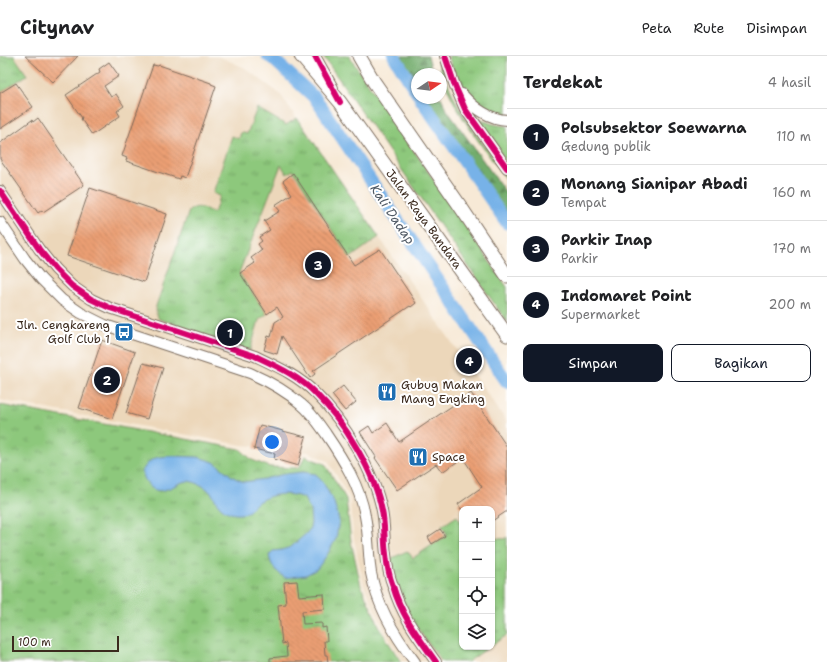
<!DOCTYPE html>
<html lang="id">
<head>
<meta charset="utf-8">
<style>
	:root { --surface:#fff; --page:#f2f2f2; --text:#202124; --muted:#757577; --line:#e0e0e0; --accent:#111827 }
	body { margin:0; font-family:"Shantell Sans",sans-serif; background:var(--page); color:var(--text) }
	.controls { position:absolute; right:12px; bottom:12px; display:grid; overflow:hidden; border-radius:8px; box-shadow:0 1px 3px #0004 }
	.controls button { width:36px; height:36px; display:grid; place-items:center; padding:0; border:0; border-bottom:1px solid var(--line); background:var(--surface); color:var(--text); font:20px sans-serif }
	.compass { position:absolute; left:411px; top:12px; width:36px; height:36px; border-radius:50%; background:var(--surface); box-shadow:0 1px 3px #0004; rotate:77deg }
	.scale { position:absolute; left:12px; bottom:10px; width:107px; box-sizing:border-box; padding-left:4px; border:2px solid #3b2a1e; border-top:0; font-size:11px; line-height:14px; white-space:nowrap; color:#3b2a1e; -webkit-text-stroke:3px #fff; paint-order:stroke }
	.you { position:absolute; left:272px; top:386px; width:14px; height:14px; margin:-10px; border:3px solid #fff; border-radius:50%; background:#1a73e8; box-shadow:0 0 0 6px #1a73e833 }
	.badge { display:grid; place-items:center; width:26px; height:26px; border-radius:50%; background:var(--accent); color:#fff; font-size:13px; font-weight:700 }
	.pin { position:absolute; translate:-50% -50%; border:2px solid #fff; box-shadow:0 1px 4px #0006 }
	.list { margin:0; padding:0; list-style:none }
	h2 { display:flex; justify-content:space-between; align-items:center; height:52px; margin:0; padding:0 16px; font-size:17px }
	h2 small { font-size:13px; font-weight:400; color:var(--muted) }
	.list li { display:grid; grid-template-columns:26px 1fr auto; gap:12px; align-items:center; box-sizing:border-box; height:56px; padding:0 16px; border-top:1px solid var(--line) }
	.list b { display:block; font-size:15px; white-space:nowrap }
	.list p { margin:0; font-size:13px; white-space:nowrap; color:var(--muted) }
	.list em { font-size:13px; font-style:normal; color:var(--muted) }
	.actions { display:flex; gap:8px; padding:12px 16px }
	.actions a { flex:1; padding:9px 0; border:1px solid var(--accent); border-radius:8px; text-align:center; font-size:14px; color:var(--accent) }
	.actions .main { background:var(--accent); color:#fff }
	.icon { flex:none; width:22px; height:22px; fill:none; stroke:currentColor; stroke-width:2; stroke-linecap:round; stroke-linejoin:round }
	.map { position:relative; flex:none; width:507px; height:606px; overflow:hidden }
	header { display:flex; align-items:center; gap:24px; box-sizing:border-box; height:56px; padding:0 20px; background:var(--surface); border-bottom:1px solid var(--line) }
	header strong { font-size:19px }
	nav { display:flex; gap:22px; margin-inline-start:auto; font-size:14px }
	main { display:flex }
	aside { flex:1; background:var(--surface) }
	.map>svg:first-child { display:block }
</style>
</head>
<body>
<header>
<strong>Citynav</strong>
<nav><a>Peta</a><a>Rute</a><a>Disimpan</a></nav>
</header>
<main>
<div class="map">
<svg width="507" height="606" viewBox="0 0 507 606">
	<defs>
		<pattern id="grass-tufts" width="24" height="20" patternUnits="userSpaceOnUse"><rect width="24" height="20" fill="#8dc87c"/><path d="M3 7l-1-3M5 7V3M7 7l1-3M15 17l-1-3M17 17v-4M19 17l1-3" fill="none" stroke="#74a365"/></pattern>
		<pattern id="forest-firs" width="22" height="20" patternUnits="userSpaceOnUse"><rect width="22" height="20" fill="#72ac6c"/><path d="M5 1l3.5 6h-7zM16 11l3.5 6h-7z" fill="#5f8c58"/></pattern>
		<pattern id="building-back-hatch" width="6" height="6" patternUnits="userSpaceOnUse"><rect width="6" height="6" fill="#eb9f73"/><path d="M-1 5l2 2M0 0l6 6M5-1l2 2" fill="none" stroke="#c0825e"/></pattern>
	</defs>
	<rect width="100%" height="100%" fill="#fff"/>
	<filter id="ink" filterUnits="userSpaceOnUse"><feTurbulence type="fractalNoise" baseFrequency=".025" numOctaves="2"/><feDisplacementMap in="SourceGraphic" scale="8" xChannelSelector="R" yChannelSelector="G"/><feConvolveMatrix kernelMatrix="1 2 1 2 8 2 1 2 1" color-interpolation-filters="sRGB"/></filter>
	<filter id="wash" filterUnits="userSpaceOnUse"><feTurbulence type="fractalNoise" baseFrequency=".012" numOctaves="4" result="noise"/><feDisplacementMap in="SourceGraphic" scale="16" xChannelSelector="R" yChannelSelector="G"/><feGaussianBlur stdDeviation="0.9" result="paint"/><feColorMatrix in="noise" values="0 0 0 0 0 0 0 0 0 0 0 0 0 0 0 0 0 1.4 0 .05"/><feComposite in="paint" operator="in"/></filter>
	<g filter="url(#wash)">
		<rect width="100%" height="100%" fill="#f7e9d6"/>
		<path fill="#ecd7ba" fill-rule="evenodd" d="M0,0H218L245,12L280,38L507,366V606H404L385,576L364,530L354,484L349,441L328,405L308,396L242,389L0,344ZM462,453H492V591H462Z"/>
		<path fill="url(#grass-tufts)" stroke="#64794d" d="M0,0H14L27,19L0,37Z
			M323,0H349L507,231V266Z
			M437,0H440C449,47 479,82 507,120V124C478,84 448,50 437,0Z
			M448,0H507V61L490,57L466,38L457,24Z
			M257,52L286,69L297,62L379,181L350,202L293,114L287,118L281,109L239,217L267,258L259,264L250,295L159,263L156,258V250L189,155C199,147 204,154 214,157L220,140L213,137L232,80L239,83L241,76L247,78Z
			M469,55C483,65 490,69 507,70V106Z
			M0,349L240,393L252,404L270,411L299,412L305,400L325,408L346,443L351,485L361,530L382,576L401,606H0Z
			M457,460L462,467V591H489L468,606H442L413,566L396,531L390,503L407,495L413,502L447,479L442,470Z
			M507,481V579L492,589V482L504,483Z"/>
		<path fill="url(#forest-firs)" stroke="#566b45" d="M396,0H428L433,18H417V34Z
			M441,41L447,54L507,138V164L423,42H441Z"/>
		<path fill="#77b2e8" stroke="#596e83" d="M173,400L198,401L214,406L233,421L244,426L264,423L284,418L303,416L316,418L324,428L334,446L339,464L336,483L327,499L317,513L306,519L285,522C276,515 271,511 269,499L273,495L281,494L291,491L309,475L311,467L310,454L304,442C289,436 272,437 258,446C251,451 251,457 241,458C231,459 223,455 217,447C215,444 214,440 211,437C206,431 200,428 193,426C182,423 177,430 167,433C152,439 145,427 142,415C152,400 156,401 173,400Z"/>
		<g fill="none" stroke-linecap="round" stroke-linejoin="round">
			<path stroke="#77b2e8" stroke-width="13" d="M268,0L272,2L315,42L507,326
				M394,0L417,37
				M420,42L507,167"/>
		</g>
		<g id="blocks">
			<path fill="url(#building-back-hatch)" d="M25,0H78L53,26Z
				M109,6L119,20L104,30L111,41L116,38L124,50L117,55L120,60L92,79L81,63L82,62L66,39L100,16L99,13Z
				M153,9L158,10L159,9L211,27V28L216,30L185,122L180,120L179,123L126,105L127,102L122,100Z
				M16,27L33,51L0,73V37Z
				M38,62L84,129L43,156L42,154L38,157L0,103V87L32,64L33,66Z
				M293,117L354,209L380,193L416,247L411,251L410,250L313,315L315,318L310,322L282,280L277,298L264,294L268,280L271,281L275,266L283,261L277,251L267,258L240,217L255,207L251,202L262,194L258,188L262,185L259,181L270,174L264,165L280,155L275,149L292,138L283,125Z
				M90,132L167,158L144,226L67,200Z
				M222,269L240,274L237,285L219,280Z
				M102,284L135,296L112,363L79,352Z
				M143,307L163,312L147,363L126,357Z
				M343,330L356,346L345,355L332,339Z
				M471,337L507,391V455L492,465V453H461L458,448L482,431L463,402L442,416L436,408L397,434L375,402L376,401L360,376L369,370L373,377L387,367L399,386Z
				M260,369L306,381L298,410L274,403L275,398L254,393Z
				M440,473L445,480L432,488L428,481Z
				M297,525L299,540L324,538L325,553L302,555L303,568L322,567V572L326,571L327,585H324L325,599H327L328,606H270V602L287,600L286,587L282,588L278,549L286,548L284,526Z"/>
		</g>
	</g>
	<g filter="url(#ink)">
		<use href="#blocks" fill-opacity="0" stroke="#7d6d5e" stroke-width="1"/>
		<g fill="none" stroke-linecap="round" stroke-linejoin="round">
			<defs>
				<path id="tertiary" d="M315,0L333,32
					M445,0L455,30L465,53L472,63L507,112
					M462,38C474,52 488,63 507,64
					M0,135L39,193L55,213L72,230L91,243L110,252L255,300C276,310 299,320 316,338C344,365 375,417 382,455C385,469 384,484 386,498C387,509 389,520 393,530C401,559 419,582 436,606
					M0,166L25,203L41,223L62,244L81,257L105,269L250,317C268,325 286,335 301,348C311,356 319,368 326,378C343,403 360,430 365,460C369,479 368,498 371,517C377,550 395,580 415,606"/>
				<path id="primary" d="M301,0L340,46L507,279
					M359,0L374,26L458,147L507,220"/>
			</defs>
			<use href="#tertiary" stroke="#7d6d5e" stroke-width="12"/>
			<use href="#primary" stroke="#7d6d5e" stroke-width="15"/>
			<use href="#tertiary" stroke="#fff" stroke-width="10"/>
			<use href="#primary" stroke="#fff" stroke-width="13"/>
			<defs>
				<path id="cycleway" d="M315,0L340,46
					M445,0L455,30L465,53L472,63L507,112
					M0,135L39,193L55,213L72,230L91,243L110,252L255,300C276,310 299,320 316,338C344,365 375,417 382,455C385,469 384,484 386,498C387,509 389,520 393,530C401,559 419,582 436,606"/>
			</defs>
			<use href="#cycleway" stroke="#fff" stroke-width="8"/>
			<use href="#cycleway" stroke="#d6006c" stroke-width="6"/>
		</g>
	</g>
	<defs>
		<symbol id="bus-square" viewBox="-11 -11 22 22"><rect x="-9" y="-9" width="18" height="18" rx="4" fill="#1f6fb2" stroke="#fff"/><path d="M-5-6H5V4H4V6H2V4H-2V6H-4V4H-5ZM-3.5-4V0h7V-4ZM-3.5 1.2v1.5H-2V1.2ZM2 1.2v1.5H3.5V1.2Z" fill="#fff"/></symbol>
		<symbol id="restaurant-square" viewBox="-11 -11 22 22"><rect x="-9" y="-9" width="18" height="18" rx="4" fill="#1f6fb2" stroke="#fff"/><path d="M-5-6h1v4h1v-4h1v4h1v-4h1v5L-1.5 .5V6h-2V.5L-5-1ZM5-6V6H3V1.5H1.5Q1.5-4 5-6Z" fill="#fff"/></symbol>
	</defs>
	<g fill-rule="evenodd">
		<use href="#bus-square" x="113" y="265" width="22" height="22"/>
		<use href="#restaurant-square" x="376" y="325" width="22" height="22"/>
		<use href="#restaurant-square" x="407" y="390" width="22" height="22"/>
	</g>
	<g text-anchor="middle" stroke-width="4" stroke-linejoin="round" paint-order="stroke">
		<g font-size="12" fill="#3b2a1e" stroke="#fff">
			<text transform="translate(424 163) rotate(54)" y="4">Jalan Raya Bandara</text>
		</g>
		<g font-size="12" fill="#3b2a1e" stroke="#fff" text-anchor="start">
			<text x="110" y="273" text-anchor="end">Jln. Cengkareng<tspan x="110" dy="14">Golf Club 1</tspan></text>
			<text x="401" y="333">Gubug Makan<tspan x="401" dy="14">Mang Engking</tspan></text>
			<text x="432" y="405">Space</text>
		</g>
		<g font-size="13" font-style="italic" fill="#505a65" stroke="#fff">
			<text transform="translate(393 158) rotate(56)" y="5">Kali Dadap</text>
		</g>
	</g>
</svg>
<div class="controls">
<button>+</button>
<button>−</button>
<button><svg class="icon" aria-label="locate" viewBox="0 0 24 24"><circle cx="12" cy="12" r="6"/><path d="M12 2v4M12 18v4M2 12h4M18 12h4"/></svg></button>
<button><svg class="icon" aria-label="layers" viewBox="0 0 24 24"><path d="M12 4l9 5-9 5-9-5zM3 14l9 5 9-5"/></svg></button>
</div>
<svg class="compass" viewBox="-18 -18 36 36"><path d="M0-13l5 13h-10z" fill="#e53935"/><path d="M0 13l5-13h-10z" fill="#757577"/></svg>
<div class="scale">100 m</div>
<div class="you"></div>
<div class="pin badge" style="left:230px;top:277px">1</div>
<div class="pin badge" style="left:107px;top:324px">2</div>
<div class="pin badge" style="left:318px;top:209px">3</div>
<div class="pin badge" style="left:469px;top:305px">4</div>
</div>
<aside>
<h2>Terdekat<small>4 hasil</small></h2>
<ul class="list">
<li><span class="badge">1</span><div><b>Polsubsektor Soewarna</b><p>Gedung publik</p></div><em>110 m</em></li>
<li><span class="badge">2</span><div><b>Monang Sianipar Abadi</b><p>Tempat</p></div><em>160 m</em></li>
<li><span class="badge">3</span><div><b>Parkir Inap</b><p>Parkir</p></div><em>170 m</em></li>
<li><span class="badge">4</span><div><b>Indomaret Point</b><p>Supermarket</p></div><em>200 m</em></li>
</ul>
<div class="actions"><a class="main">Simpan</a><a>Bagikan</a></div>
</aside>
</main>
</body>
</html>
